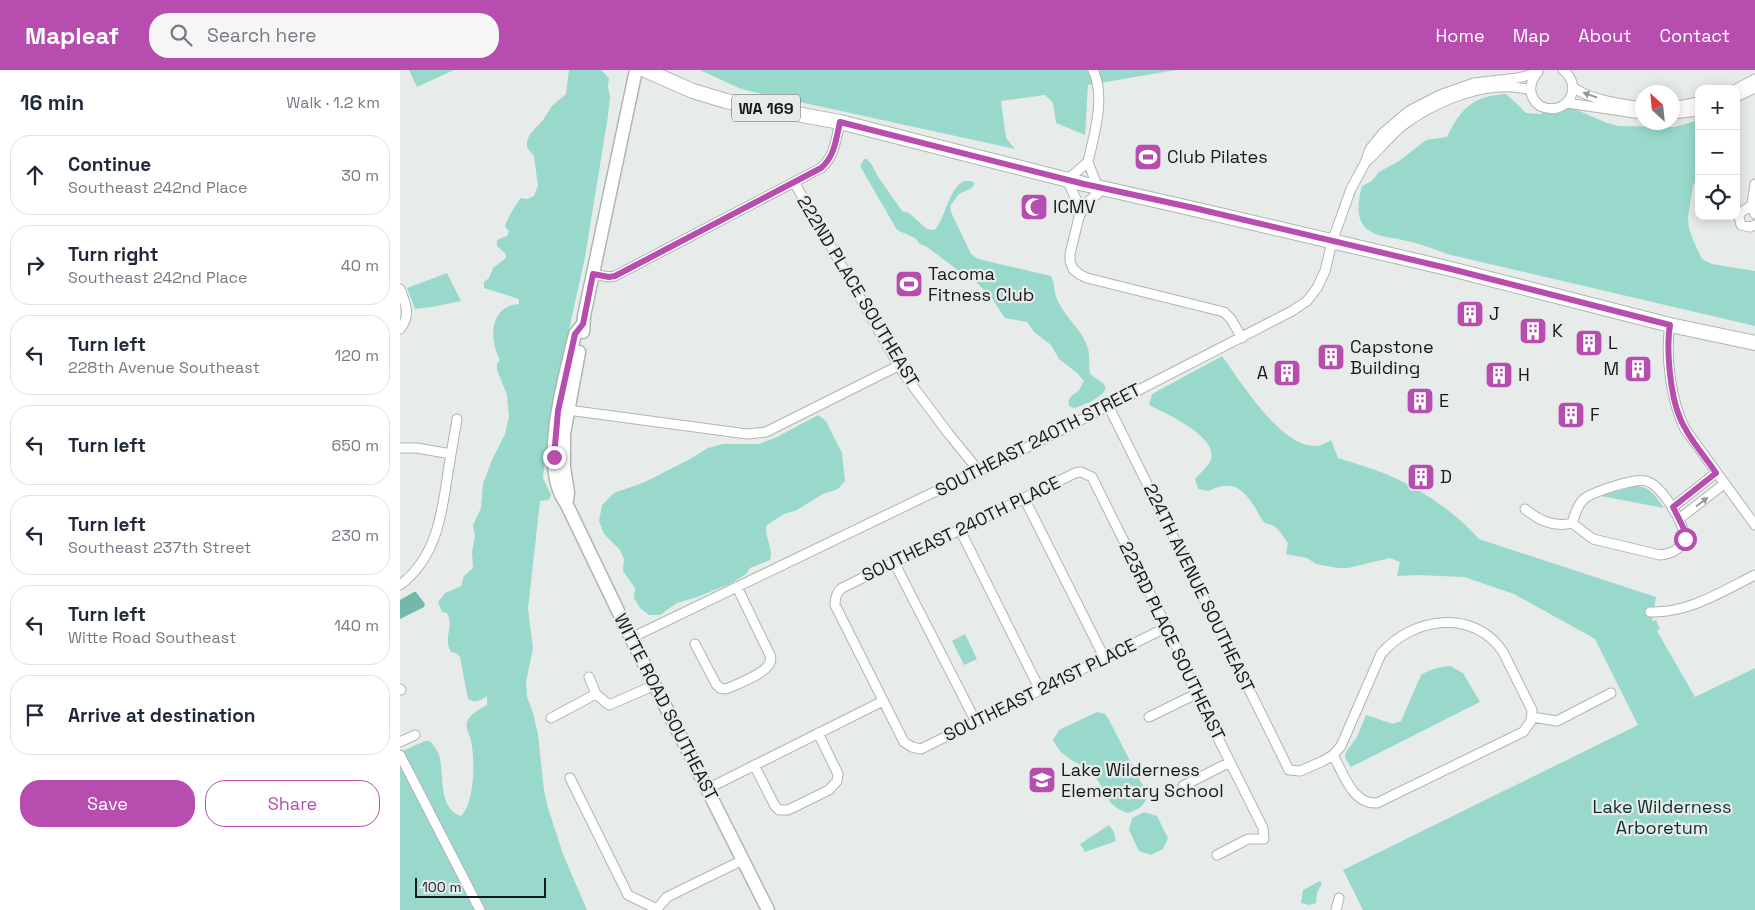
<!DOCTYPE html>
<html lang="en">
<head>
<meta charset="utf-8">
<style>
	:root { --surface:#fff; --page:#f6f6f7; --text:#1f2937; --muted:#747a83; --line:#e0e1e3; --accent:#b74daf }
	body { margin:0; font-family:"Space Grotesk",sans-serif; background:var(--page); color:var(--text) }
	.controls { position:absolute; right:15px; top:15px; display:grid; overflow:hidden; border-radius:10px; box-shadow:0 2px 12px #0003 }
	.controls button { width:45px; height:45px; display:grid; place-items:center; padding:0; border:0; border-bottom:1px solid var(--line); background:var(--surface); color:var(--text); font:25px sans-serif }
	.compass { position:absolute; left:1235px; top:15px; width:45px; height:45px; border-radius:50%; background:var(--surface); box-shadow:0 2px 12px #0003; rotate:333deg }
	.scale { position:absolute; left:15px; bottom:12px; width:131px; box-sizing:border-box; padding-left:5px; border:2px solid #181a19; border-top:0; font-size:14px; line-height:18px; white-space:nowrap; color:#181a19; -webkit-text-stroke:4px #e7eceb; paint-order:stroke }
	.stop { position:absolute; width:15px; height:15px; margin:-11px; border:4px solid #b74daf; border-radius:50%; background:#fff }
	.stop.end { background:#b74daf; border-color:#fff; box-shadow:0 1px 5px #0008 }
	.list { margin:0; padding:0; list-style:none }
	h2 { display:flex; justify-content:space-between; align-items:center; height:65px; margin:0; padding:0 20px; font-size:21px }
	h2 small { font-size:16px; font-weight:400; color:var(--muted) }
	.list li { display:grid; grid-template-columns:32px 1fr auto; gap:15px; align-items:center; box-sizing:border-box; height:80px; margin:0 10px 10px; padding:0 10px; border:1px solid var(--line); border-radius:20px }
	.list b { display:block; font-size:19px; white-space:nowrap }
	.list p { margin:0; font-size:16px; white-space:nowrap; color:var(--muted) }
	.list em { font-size:16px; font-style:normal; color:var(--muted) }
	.actions { display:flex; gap:10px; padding:15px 20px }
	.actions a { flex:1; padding:11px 0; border:1px solid var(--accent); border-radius:20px; text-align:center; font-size:18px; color:var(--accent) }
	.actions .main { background:var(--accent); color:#fff }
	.icon { flex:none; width:28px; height:28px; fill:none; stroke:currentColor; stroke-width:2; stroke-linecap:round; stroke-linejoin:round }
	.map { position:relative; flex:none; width:1355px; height:840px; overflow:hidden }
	header { display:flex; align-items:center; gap:30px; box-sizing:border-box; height:70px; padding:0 25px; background:var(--accent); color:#fff }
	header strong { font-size:24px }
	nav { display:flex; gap:28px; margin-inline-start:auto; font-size:18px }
	.search { width:350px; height:45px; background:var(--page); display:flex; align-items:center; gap:12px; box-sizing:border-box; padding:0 18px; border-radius:20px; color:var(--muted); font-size:19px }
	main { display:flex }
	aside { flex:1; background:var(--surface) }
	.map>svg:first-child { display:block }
</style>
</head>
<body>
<header>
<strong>Mapleaf</strong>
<div class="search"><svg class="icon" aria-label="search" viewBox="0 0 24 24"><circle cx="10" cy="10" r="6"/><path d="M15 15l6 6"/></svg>Search here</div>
<nav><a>Home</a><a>Map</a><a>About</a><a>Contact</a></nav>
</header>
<main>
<aside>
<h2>16 min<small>Walk · 1.2 km</small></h2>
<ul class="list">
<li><svg class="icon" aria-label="ahead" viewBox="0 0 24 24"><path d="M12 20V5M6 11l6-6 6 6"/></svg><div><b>Continue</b><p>Southeast 242nd Place</p></div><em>30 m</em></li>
<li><svg class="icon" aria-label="right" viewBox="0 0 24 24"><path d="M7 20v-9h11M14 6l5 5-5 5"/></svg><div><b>Turn right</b><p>Southeast 242nd Place</p></div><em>40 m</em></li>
<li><svg class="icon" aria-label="left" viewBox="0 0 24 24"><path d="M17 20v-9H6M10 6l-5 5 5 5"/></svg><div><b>Turn left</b><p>228th Avenue Southeast</p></div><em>120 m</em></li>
<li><svg class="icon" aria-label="left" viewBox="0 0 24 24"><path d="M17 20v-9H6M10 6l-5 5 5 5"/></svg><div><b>Turn left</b></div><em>650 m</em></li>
<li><svg class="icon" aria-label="left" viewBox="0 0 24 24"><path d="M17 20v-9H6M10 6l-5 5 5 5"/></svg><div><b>Turn left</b><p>Southeast 237th Street</p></div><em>230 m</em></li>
<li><svg class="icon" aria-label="left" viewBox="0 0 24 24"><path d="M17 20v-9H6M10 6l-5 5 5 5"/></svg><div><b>Turn left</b><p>Witte Road Southeast</p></div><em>140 m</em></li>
<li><svg class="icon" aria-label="arrive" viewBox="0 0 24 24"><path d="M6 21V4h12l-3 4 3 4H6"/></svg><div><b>Arrive at destination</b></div></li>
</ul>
<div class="actions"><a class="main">Save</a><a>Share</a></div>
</aside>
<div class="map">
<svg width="1355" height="840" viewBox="0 0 1355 840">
	<rect width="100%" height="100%" fill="#e7eceb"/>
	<path fill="#99d9cc" d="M9,0H54L17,17Z
		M169,0H201L209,8L208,17L210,27L208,46L185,187L154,328L146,381L143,408L151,425L149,430L140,431L128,539L133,578L126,612L127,627L133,643L138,664L144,721L148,738L163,784L187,840H0V682L25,671H30C34,676 37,680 39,685C45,705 37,738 61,746C75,733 75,689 71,671C70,665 65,658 67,652C69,645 81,638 87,635V626C81,631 74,633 68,629L60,587L56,583L51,582C42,566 55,559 47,543L42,542L38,532L45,523L61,516L64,506L73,498L72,482L75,466L73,455L81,438L83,414L92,390L105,364L109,347L107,325L97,300V294L100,290C89,269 89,236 119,234V229L84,218V212L89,208L93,198L106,188L105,183L97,176V170L107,166L109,161L105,157C106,150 116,134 121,128L127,129L134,126L138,116L134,86L127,78V71L130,64L143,50L152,36L166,24Z
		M300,0H776L688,15L685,65L656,53L653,33L645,25L601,31L606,68L615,79L349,21L339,18Z
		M1106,24L1116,33L1126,43L1141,44L1156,35L1163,34L1207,53L1219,56L1275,57L1299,50V106L1293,115L1288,147L1289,158L1293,170L1302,189L1312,194L1355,201V256L1047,184C1033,178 1017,173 1002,170C996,168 989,168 982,166C955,159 956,139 962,116L972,111L979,102L999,91L1026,70L1047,67C1061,38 1073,26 1106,24Z
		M464,89H467L472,95L477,105L502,141L509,143L527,159L534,160C546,152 551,99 575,113L572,118L559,124L550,136L551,142L571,184L578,189L651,206C655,214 654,222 657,229C664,246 679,257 686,273C691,283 688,293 690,304L703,313L706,318C701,329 684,335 674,338L669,336C667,325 674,326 680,319C680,318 683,312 684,311L677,303L659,289L651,275L634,262L627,252L605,248L591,227L569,205L559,201L527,177L520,174L515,168L497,160L460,96Z
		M47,203L61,231L32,237L15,239L7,218Z
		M822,286C840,310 885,385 921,375C924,374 928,372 931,370L938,388C954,393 971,398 986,404C1021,419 1054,441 1079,469L1256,527L1252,551L1256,550L1260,559L1257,561L1295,627L1355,598V840H963L943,800L1238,655L1195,569L1114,524L1064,507L1016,505L997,506L1000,492L990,488L948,498H937L916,494L907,488L886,484L888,473C883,466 879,459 872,455C869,454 867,454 864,452C861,449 858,443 856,439C843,418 832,409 808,421L798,419L795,409C798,405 808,396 810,392C822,368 765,343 749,335L752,324Z
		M418,345L426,351L442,383L445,411L438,419L423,424L395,441L384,444L367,455C363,466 374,477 370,490L350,498L347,503L332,513L297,527L277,533L260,545H249L240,538L234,528L235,518L223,501L224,489L220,480L204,464L199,451L202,435L214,423L245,412L290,389L308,378L323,374H359L377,367Z
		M1235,416C1251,417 1255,425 1264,438L1201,426Z
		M565,564L577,589L564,595L552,571Z
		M1050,596L1063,603L1080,632L951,697L945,688L946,682L957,667L966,645L993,654L1001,651L1021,605C1030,599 1039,597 1050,596Z
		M697,642L705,644L708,648L747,724C746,736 739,739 728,743C703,735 708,720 693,705C678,690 663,691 653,670L659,660Z
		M744,742L757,746L768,768L763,779L751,785L739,781L729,760L732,748Z
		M709,755L714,762L716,771L685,782L680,774Z
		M920,811L922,813L917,823L916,833L909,835L901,833L903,820Z"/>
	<path fill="#72b9ab" d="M14,522H16L25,534L24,537L0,549V530Z"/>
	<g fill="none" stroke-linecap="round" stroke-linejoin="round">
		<defs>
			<path id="street" d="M1138,2C1128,13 1128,27 1140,36C1166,48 1185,17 1163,0
				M1173,17C1190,30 1221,34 1242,37
				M1336,19L1355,9
				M1336,27L1355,18
				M1167,33L1242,44
				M1272,37L1299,32
				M1272,44L1299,41
				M967,91C979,80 989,67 1002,56C1035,31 1089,8 1130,20
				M688,92C694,65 706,27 693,0
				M688,92L698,118
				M394,112L503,303L548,363L579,401
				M1355,114L1352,135L1355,144
				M703,119L690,130L682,141L679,147L670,184V191L673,199L679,204L687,208L824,242L831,249L842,268
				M1352,135L1340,143L1339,147L1341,155L1350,157L1355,155
				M679,147L677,131L667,110L688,92
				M193,204L209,207L215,206L421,98C435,86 436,69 440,52
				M0,219C6,234 11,246 0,259
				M1270,255C1265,286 1271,331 1285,359L1355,455
				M708,335L889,700L900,701L923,691L933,685L941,676L981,584C1012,547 1074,538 1103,582L1132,640L1131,651L1123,662L977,733C952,735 943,702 933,685
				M168,340L347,364L366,362L498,296
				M0,378H17L51,384
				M624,428L704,587
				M1273,437L1316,403
				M1125,439C1138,450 1154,458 1172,453L1193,469L1260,485C1271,484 1280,480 1285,469C1284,453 1262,415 1246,411C1235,408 1192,422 1184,429C1177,435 1175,445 1172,453
				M1279,449L1324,414
				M560,460L640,620
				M494,492L576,652
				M0,515C36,488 42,445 48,402C51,385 54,367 57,349
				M1250,542C1289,543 1321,522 1355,505
				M767,557L521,679L512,677L504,672L435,535C435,528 436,522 442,518L675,403L681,402L692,407L780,584L796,624L863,758L864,769H848L817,785
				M231,568L636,373L892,241L907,231L917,218L925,201L932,172L951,119L965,93L970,79L983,63L1009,41L1040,25L1074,13L1118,8L1137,3
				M295,574L316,614L320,618L326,619C337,614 366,604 370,592C372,588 370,585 368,581L337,517
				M189,607L196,624L209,635L255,615
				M0,619L1,620
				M749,647L796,624
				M1132,647L1157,651L1211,623
				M151,648L196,624
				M0,672L15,665
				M0,685L80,840
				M354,695L375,736L379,740H388L429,720L437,711L438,704L418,663
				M170,708L228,825L257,839L267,827L343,790
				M783,716L830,692
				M307,719L483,631
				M936,840L939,828"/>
			<path id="secondary" d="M183,254L175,264C165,307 138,396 166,433L231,568L368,840
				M183,262L184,246L236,0
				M167,430L168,423L164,397V364L179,282"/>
			<path id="primary" d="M245,0L293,21L326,31L440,52L684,114L794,139L1051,199L1270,255L1355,273"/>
		</defs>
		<use href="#street" stroke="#b0b4b3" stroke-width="11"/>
		<use href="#secondary" stroke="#b0b4b3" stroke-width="15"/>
		<use href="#primary" stroke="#b0b4b3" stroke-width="16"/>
		<use href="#street" stroke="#fff" stroke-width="9"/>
		<use href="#secondary" stroke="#fff" stroke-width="12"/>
		<use href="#primary" stroke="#fff" stroke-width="14"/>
	</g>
	<defs><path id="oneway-solid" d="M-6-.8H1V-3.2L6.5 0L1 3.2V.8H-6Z" transform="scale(1.25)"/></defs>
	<g fill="#979898">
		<use href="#oneway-solid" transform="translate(1190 25) rotate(-161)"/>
		<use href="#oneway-solid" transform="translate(1302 432) rotate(-37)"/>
	</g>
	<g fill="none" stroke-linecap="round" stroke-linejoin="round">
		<path stroke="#b74daf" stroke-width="6" d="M154,387L158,341L175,264L183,254L193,204L209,207L215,206L421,98C435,86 436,69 440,52L684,114L794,138L1051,199L1270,255C1266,278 1270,325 1280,348C1288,368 1304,385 1316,403L1273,437L1284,459L1285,469"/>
	</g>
	<defs>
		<symbol id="stadium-square" viewBox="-11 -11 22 22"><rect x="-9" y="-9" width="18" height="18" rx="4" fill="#b74daf" stroke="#e7eceb"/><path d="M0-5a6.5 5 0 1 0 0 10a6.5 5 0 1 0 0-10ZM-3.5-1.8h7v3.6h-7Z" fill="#fff"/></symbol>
		<symbol id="mosque-square" viewBox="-11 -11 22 22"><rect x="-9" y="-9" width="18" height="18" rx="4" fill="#b74daf" stroke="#e7eceb"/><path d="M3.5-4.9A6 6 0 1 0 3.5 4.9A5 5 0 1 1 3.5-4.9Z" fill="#fff"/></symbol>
		<symbol id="building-square" viewBox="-11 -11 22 22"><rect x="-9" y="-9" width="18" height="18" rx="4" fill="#b74daf" stroke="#e7eceb"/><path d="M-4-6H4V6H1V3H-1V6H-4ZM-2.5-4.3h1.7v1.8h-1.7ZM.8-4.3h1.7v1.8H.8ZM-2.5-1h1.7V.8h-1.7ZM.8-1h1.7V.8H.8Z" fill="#fff"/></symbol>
		<symbol id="school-square" viewBox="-11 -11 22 22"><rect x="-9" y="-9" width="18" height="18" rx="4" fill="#b74daf" stroke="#e7eceb"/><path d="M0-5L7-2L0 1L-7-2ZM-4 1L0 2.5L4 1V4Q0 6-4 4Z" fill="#fff"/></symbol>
	</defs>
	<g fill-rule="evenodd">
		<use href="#stadium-square" x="732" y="71" width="32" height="32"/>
		<use href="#mosque-square" x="618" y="121" width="32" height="32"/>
		<use href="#stadium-square" x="493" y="198" width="32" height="32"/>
		<use href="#building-square" x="1054" y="228" width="32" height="32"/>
		<use href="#building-square" x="1117" y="245" width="32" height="32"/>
		<use href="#building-square" x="1173" y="257" width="32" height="32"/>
		<use href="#building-square" x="915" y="271" width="32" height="32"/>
		<use href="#building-square" x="1222" y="283" width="32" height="32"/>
		<use href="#building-square" x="871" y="287" width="32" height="32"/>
		<use href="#building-square" x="1083" y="289" width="32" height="32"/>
		<use href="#building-square" x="1004" y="315" width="32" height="32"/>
		<use href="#building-square" x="1155" y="329" width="32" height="32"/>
		<use href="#building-square" x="1005" y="391" width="32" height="32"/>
		<use href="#school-square" x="626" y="694" width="32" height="32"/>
	</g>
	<g text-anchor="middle" stroke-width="4.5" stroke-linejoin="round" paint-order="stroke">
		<rect fill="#e7eceb" stroke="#565958" stroke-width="1" x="332" y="24.5" width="68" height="27" rx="4"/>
		<g font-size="16" font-weight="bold" fill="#181a19">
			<text x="366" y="44">WA 169</text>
		</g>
		<g font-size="18" fill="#181a19" stroke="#e7eceb" text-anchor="start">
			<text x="767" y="93">Club Pilates</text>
			<text x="653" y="143">ICMV</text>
			<text x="528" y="210">Tacoma<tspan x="528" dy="21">Fitness Club</tspan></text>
			<text x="1089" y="250">J</text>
			<text x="1152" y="267">K</text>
			<text x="1208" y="279">L</text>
			<text x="950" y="283">Capstone<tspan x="950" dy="21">Building</tspan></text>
			<text x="1219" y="305" text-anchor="end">M</text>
			<text x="868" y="309" text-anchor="end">A</text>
			<text x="1118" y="311">H</text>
			<text x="1039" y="337">E</text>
			<text x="1190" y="351">F</text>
			<text x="1040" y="413">D</text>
			<text x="661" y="706">Lake Wilderness<tspan x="661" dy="21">Elementary School</tspan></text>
		</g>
		<g font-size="18" fill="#181a19" stroke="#e7eceb">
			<text transform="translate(458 221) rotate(59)" y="6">222ND PLACE SOUTHEAST</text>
			<text transform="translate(638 370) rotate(-27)" y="6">SOUTHEAST 240TH STREET</text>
			<text transform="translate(561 459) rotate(-26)" y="6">SOUTHEAST 240TH PLACE</text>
			<text transform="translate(799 518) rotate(64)" y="6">224TH AVENUE SOUTHEAST</text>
			<text transform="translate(772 571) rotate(64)" y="6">223RD PLACE SOUTHEAST</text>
			<text transform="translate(640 620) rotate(-26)" y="6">SOUTHEAST 241ST PLACE</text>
			<text transform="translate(266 637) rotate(63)" y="6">WITTE ROAD SOUTHEAST</text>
		</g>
		<g font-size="18" fill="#0c302a" stroke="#e7eceb">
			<text x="1262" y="743">Lake Wilderness<tspan x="1262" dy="21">Arboretum</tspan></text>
		</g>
	</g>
</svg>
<div class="controls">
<button>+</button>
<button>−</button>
<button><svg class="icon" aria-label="locate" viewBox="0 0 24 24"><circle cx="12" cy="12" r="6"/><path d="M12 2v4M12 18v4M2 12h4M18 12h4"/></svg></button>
</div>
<svg class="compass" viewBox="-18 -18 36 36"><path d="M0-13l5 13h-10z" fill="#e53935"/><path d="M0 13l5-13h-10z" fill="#747a83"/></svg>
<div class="scale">100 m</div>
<div class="stop" style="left:1285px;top:469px"></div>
<div class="stop end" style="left:154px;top:387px"></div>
</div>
</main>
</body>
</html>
